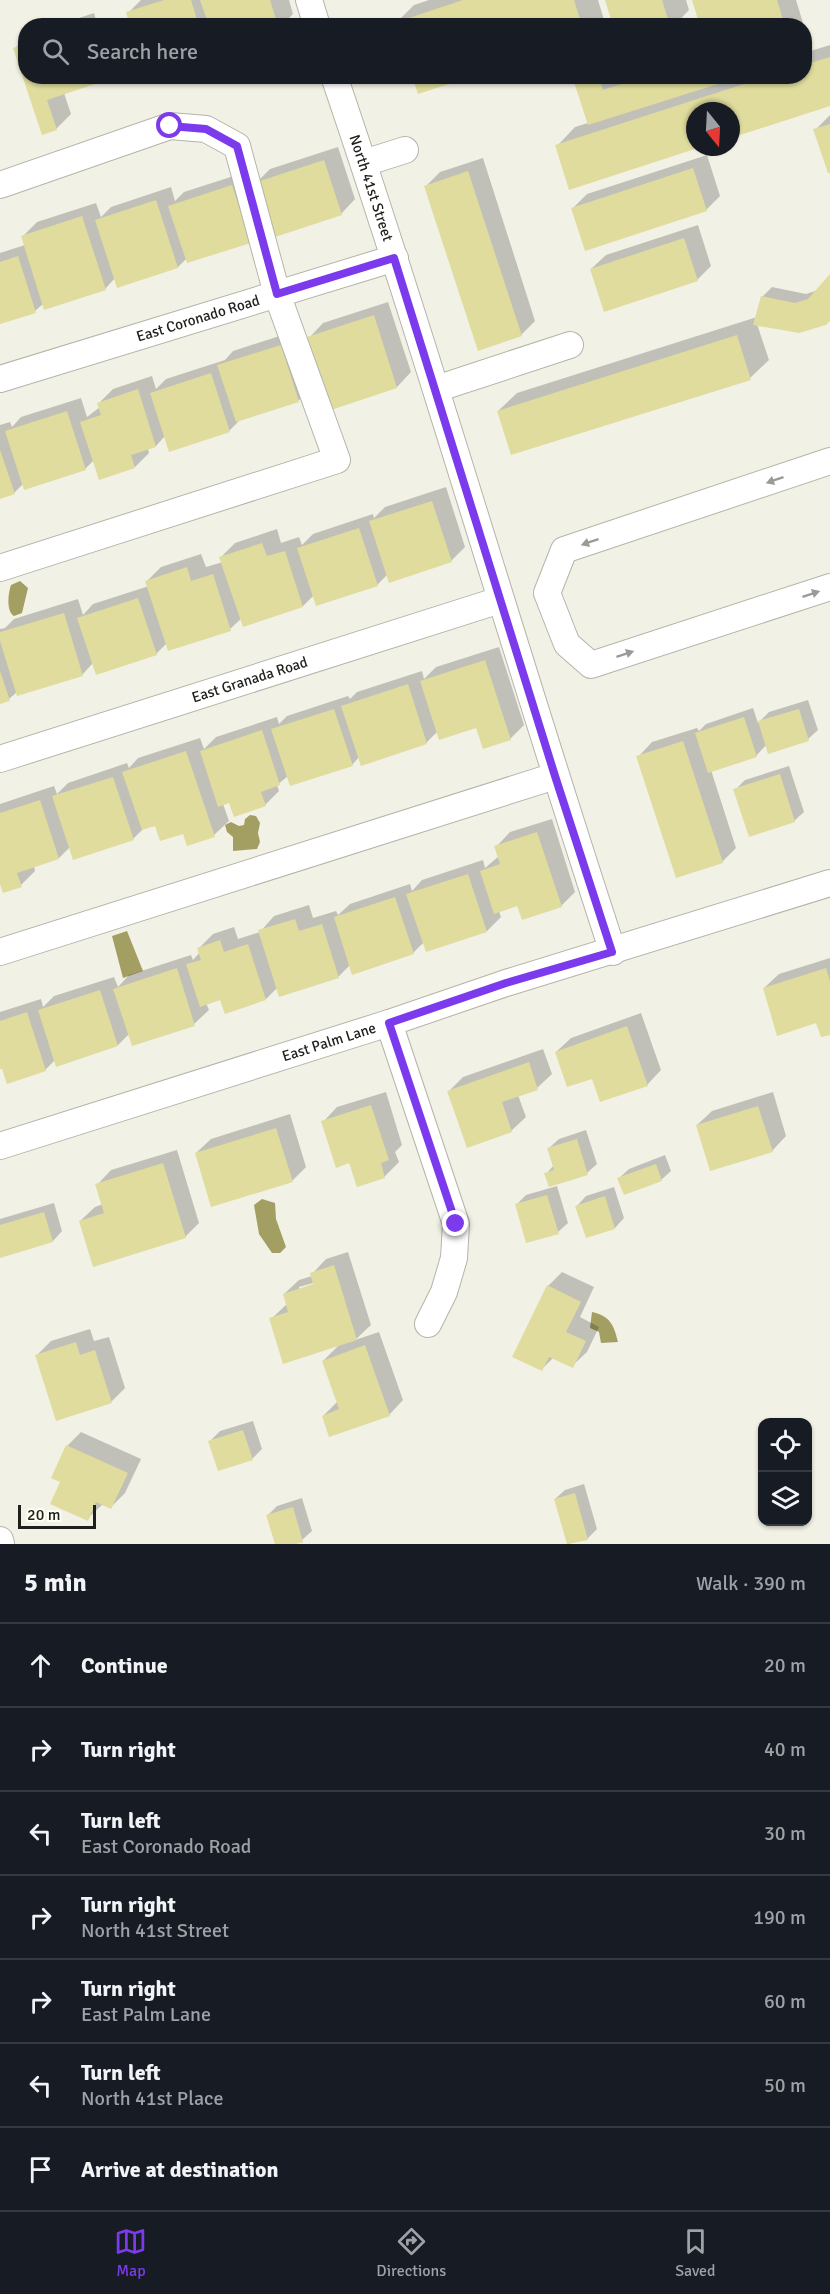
<!DOCTYPE html>
<html lang="en">
<head>
<meta charset="utf-8">
<style>
	:root { --surface:#171b24; --page:#242831; --text:#f1f3f6; --muted:#9ea1a6; --line:#363941; --accent:#7c3aed }
	body { margin:0; font-family:Signika,sans-serif; background:var(--page); color:var(--text) }
	.controls { position:absolute; right:18px; bottom:18px; display:grid; overflow:hidden; border-radius:12px; box-shadow:0 2px 4px #0004 }
	.controls button { width:54px; height:54px; display:grid; place-items:center; padding:0; border:0; border-bottom:2px solid var(--line); background:var(--surface); color:var(--text); font:30px sans-serif }
	.compass { position:absolute; left:686px; top:102px; width:54px; height:54px; border-radius:50%; background:var(--surface); box-shadow:0 2px 4px #0004; rotate:162deg }
	.scale { position:absolute; left:18px; bottom:15px; width:78px; box-sizing:border-box; padding-left:6px; border:3px solid #1f1f1b; border-top:0; font-size:16px; line-height:21px; white-space:nowrap; color:#1f1f1b; -webkit-text-stroke:4px #fffff3; paint-order:stroke }
	.stop { position:absolute; width:18px; height:18px; margin:-14px; border:4px solid #7c3aed; border-radius:50%; background:#fff }
	.stop.end { background:#7c3aed; border-color:#fff; box-shadow:0 2px 6px #0008 }
	.list { margin:0; padding:0; list-style:none }
	h2 { display:flex; justify-content:space-between; align-items:center; height:78px; margin:0; padding:0 24px; font-size:26px }
	h2 small { font-size:20px; font-weight:400; color:var(--muted) }
	.list li { display:grid; grid-template-columns:39px 1fr auto; gap:18px; align-items:center; box-sizing:border-box; height:84px; padding:0 24px; border-top:2px solid var(--line) }
	.list b { display:block; font-size:22px; white-space:nowrap }
	.list p { margin:0; font-size:20px; white-space:nowrap; color:var(--muted) }
	.list em { font-size:20px; font-style:normal; color:var(--muted) }
	.icon { flex:none; width:33px; height:33px; fill:none; stroke:currentColor; stroke-width:2; stroke-linecap:round; stroke-linejoin:round }
	.map { position:relative; flex:none; width:830px; height:1544px; overflow:hidden }
	.search { position:absolute; background:var(--surface); box-shadow:0 2px 4px #0004; left:18px; right:18px; top:18px; height:66px; display:flex; align-items:center; gap:15px; box-sizing:border-box; padding:0 21px; border-radius:24px; color:var(--muted); font-size:22px }
	.sheet { height:666px; background:var(--surface) }
	nav { display:flex; justify-content:space-around; align-items:center; box-sizing:border-box; height:84px; border-top:2px solid var(--line); background:var(--surface); font-size:16px; color:var(--muted) }
	nav a { display:grid; justify-items:center; gap:3px }
	nav .on { color:var(--accent) }
	.map>svg:first-child { display:block }
</style>
</head>
<body>
<div class="map">
<svg width="830" height="1544" viewBox="0 0 830 1544">
	<rect width="100%" height="100%" fill="#f2f1e6"/>
	<path fill="#a39f63" d="M20,581L28,588L22,613L14,616C6,611 8,594 11,585Z
		M250,815L256,816L260,823L258,833L260,842L257,849L233,851V837L227,832L225,825L231,822L239,826L244,825L245,819Z
		M127,931L143,971L123,978L112,936Z
		M262,1199L275,1203L276,1219L286,1247L280,1253H272L259,1234L254,1205Z
		M592,1312C610,1316 614,1325 618,1342L601,1343L599,1332L590,1328Z"/>
	<path fill="#0003" fill-rule="evenodd" d="M141,0H289L293,14L281,26H132L128,13Z
		M429,0H598L606,26H397L396,23L414,5Z
		M606,0H686L689,10L674,26H614Z
		M693,0H796L804,26H701Z
		M94,13L98,26H55Z
		M26,38V76H103L97,82L64,93L71,114L56,129L43,133L15,48Z
		M830,45V104L731,111H695V147H697L570,188L557,146L575,127L588,123L574,76H804V53Z
		M830,115V171L815,130Z
		M338,147L355,199L341,214L256,183L270,169Z
		M707,155L720,196L706,210L573,208L587,194Z
		M483,158L535,321L521,335L426,186L440,172Z
		M246,172L264,227L187,258L178,267L118,286L115,278L105,289L44,303L35,311L0,323V253L25,245L22,237L37,222L96,203L101,217L111,207L171,187L175,201L184,192Z
		M698,225L711,266L697,280L591,269L606,255Z
		M830,276V319L757,324L769,360L750,378L498,411L517,393L757,317L762,297L772,287L806,294L818,290Z
		M388,302L411,372L397,387L309,338L323,323Z
		M295,331L313,386L299,400L241,419L229,431L165,436L156,446L148,449L149,453L135,467L94,460L85,469L24,483L14,493L0,497V425L10,422L12,427L21,417L81,398L87,417L100,407L99,403L113,389L152,376L156,389L166,379L225,360L233,351Z
		M446,487L465,547L451,561L388,574L377,585L314,595L303,606L242,618L230,629L167,643L156,654L93,663L82,675L17,692L9,699L0,703V629L5,628L14,619L78,599L83,615L93,604L149,586L147,581L161,567L201,554L206,567L223,562L221,557L235,543L277,529L281,543L299,537L302,545L313,534L373,514L374,518L385,507Z
		M499,647L524,725L510,739L477,726L438,731L426,743L359,757L352,765L288,776L277,785L279,791L265,805L230,801L223,804L229,821L214,835L156,824L144,828L133,839L70,847L59,858L34,866L35,871L21,885L0,879V804L54,786L57,794L68,783L127,763L129,768L138,758L200,738L204,749L216,737L277,717L279,724L287,716L348,696L350,699L357,692L422,671L424,679L436,667Z
		M808,700L818,730L808,739L767,744L756,756L711,770L736,848L722,862L638,757L652,742L697,728L699,731L706,724L753,708L758,723L769,712Z
		M789,766L804,812L794,821L735,790L745,780Z
		M552,819L575,892L561,906L518,904L499,911L501,917L487,931L424,942L413,953L350,965L338,977L278,987L266,999L226,1012L221,998L206,1003L209,1010L194,1024L129,1034L118,1045L56,1059L45,1070L0,1068V1012L41,999L43,1007L54,996L114,977L118,987L129,975L191,955L193,960L200,952L199,948L213,934L234,927L238,939L260,932L274,916L309,905L313,918L336,911L338,915L350,904L410,884L412,891L422,880L483,860L485,868L499,856L496,847L510,832Z
		M830,958V1033L817,1022L764,988L779,974Z
		M641,1013L661,1070L647,1085L593,1077L556,1052L571,1038Z
		M543,1049L552,1074L537,1088L518,1095L526,1117L511,1131L449,1091L463,1077Z
		M386,1092L402,1145L395,1152L399,1162L384,1177L350,1161L323,1122L337,1107Z
		M773,1092L786,1136L772,1151L697,1125L712,1111Z
		M290,1114L306,1167L292,1181L196,1153L211,1139Z
		M586,1130L597,1164L587,1173L546,1174L554,1165L549,1148L559,1139Z
		M177,1150L199,1223L185,1237L80,1221L95,1207L103,1204L97,1185L111,1170Z
		M665,1155L671,1171L661,1180L619,1178L629,1169Z
		M557,1186L568,1223L558,1232L516,1205L526,1195Z
		M614,1187L624,1218L615,1228L577,1206L586,1196Z
		M54,1203L62,1231L53,1241L0,1256V1219Z
		M348,1252L371,1325L355,1340L379,1332L403,1400L389,1415L323,1416L338,1401L323,1361L340,1344L271,1319L287,1304L284,1294L299,1280L312,1276V1274L326,1259ZM320,1281L321,1284L299,1290V1287Z
		M562,1272L594,1287L580,1317L599,1327L587,1352L572,1366L554,1357L542,1369L548,1286Z
		M90,1329L94,1341L109,1337L125,1388L111,1402L37,1355L51,1341Z
		M253,1421L262,1449L252,1459L210,1441L220,1431Z
		M81,1432L141,1459L125,1493L111,1507L102,1505L87,1519L62,1481L67,1446Z
		M584,1484L597,1529L587,1539L568,1544L555,1499L565,1490Z
		M302,1498L312,1531L302,1540L291,1544H276L268,1515L277,1506Z"/>
	<path fill="#dfdc9d" d="M164,0H191L199,26H130L126,12Z
		M200,0H270L278,26H209Z
		M463,0H574L582,26H395L394,23Z
		M605,0H662L670,26H613Z
		M692,0H777L785,26H700Z
		M26,44V76H96L98,83L47,100L57,130L42,135L13,48Z
		M830,57V106L731,138V111H695V147H701L569,190L555,145L769,76H804V65Z
		M412,76H471V77L418,94Z
		M572,76H599L603,90L646,76L740,77L588,125Z
		M830,124V173H828L813,129Z
		M324,160L342,215L272,238L254,183Z
		M693,168L707,211L585,251L571,208Z
		M468,171L522,336L478,351L424,186Z
		M232,185L251,243L187,263L168,206Z
		M156,200L178,268L117,288L95,220Z
		M82,216L106,290L44,310L21,236Z
		M684,238L698,281L604,312L590,269Z
		M18,256L36,313L0,324V262Z
		M830,274V321L826,325L799,333L753,325L761,296L795,303L808,299Z
		M374,315L397,388L331,410L307,337Z
		M737,335L751,380L511,455L497,411Z
		M281,345L299,402L236,422L217,365Z
		M211,373L230,432L169,452L150,393Z
		M138,389L156,447L131,455L135,468L99,480L80,422L101,415L97,403Z
		M67,411L86,470L24,490L5,431Z
		M0,450L15,494L0,499Z
		M432,501L452,562L389,583L369,521Z
		M359,528L378,586L316,606L297,548Z
		M262,543L267,556L285,551L303,607L243,627L219,557Z
		M187,567L191,581L213,574L231,631L168,651L145,581Z
		M138,598L157,655L96,675L77,618Z
		M64,613L83,676L17,696L0,641V632Z
		M485,660L511,740L483,749L476,728L439,740L420,681Z
		M0,671L10,701L0,704Z
		M408,684L427,744L361,766L341,706Z
		M334,709L353,766L290,786L271,729Z
		M799,709L809,741L768,754L758,721Z
		M744,717L757,757L708,773L695,733Z
		M262,730L280,785L261,792L266,806L234,817L229,803L218,807L200,751Z
		M683,741L723,863L676,878L636,756Z
		M186,751L215,837L187,846L183,834L160,841L155,826L142,830L122,772Z
		M780,774L795,822L749,837L733,789Z
		M113,777L134,840L73,860L52,796Z
		M40,800L59,859L17,873L22,887L3,893L0,884V813Z
		M537,832L562,907L522,920L517,906L494,914L480,871L500,864L494,846Z
		M468,874L487,932L426,952L406,894Z
		M395,897L414,954L352,975L334,917Z
		M295,919L299,931L322,924L339,978L279,997L258,930Z
		M220,940L224,952L248,944L266,1000L225,1014L220,1000L200,1007L186,964L201,960L197,948Z
		M177,968L195,1026L132,1046L113,989Z
		M826,968L830,981V1035L821,1037L816,1023L777,1036L763,988Z
		M100,990L118,1046L56,1067L38,1010Z
		M27,1012L46,1071L7,1084L2,1069H0V1021Z
		M627,1026L648,1086L600,1102L592,1079L567,1087L555,1052Z
		M529,1062L538,1090L502,1102L512,1132L467,1148L447,1091Z
		M371,1105L389,1160L381,1163L385,1178L357,1187L349,1163L336,1168L321,1121Z
		M758,1106L773,1152L710,1171L696,1125Z
		M276,1128L293,1182L211,1207L195,1153Z
		M577,1139L588,1175L549,1187L544,1173L554,1170L547,1148Z
		M163,1163L186,1238L93,1267L79,1221L104,1213L95,1184Z
		M656,1164L662,1181L624,1195L617,1178Z
		M547,1195L559,1234L526,1243L515,1204Z
		M605,1196L615,1229L586,1238L575,1206Z
		M44,1212L53,1242L0,1258V1225Z
		M334,1265L357,1340L283,1364L269,1318L288,1312L283,1294L313,1284L310,1273Z
		M547,1285L581,1302L566,1332L586,1341L573,1368L549,1357L542,1371L512,1357Z
		M76,1342L80,1355L95,1350L112,1403L56,1421L35,1355Z
		M365,1345L390,1416L329,1437L322,1416L339,1409L322,1361Z
		M243,1430L253,1460L218,1471L208,1441Z
		M66,1445L128,1473L111,1509L96,1502L88,1521L50,1504L60,1482L51,1478Z
		M575,1493L588,1540L567,1544L554,1499Z
		M293,1507L303,1542L296,1544H275L266,1515Z"/>
	<g fill="none" stroke-linecap="round" stroke-linejoin="round">
		<defs>
			<g id="minor">
				<path d="M309,0L317,26"/>
				<path id="s1" d="M334,76C433,367 517,661 613,952"/>
				<path d="M364,163L405,150"/>
				<path d="M0,185L170,126L206,129L237,146L277,294L337,460L0,568"/>
				<path id="s2" d="M0,379L395,258"/>
				<path d="M436,389L570,345"/>
				<path d="M830,461L564,550L547,593L567,644L591,665L830,587"/>
				<path id="s3" d="M0,759L500,600"/>
				<path d="M0,952L555,776"/>
				<path d="M389,1023L456,1224L454,1258L444,1292L428,1324"/>
				<path id="s4" d="M0,1146L389,1023L506,983L830,883"/>
				<path d="M0,1540L1,1544"/>
			</g>
		</defs>
		<use href="#minor" stroke="#b4b4a9" stroke-width="28"/>
		<use href="#minor" stroke="#fff" stroke-width="26"/>
	</g>
	<defs><path id="oneway-solid" d="M-6-.8H1V-3.2L6.5 0L1 3.2V.8H-6Z" transform="scale(1.5)"/></defs>
	<g fill="#9a9a98">
		<use href="#oneway-solid" transform="translate(775 480) rotate(161)"/>
		<use href="#oneway-solid" transform="translate(590 542) rotate(161)"/>
		<use href="#oneway-solid" transform="translate(811 594) rotate(-18)"/>
		<use href="#oneway-solid" transform="translate(625 654) rotate(-18)"/>
	</g>
	<g fill="none" stroke-linecap="round" stroke-linejoin="round">
		<path stroke="#7c3aed" stroke-width="8" d="M170,126L206,129L237,146L277,294L394,258L555,776L612,952L506,983L389,1023L456,1224"/>
	</g>
	<g text-anchor="middle" stroke-width="5" stroke-linejoin="round" paint-order="stroke">
		<g font-size="15" fill="#1f1f1b" stroke="#fffff3">
			<text dy="5" stroke="none"><textPath href="#s1" startOffset="118">North 41st Street</textPath></text>
			<text dy="5" stroke="none"><textPath href="#s2" startOffset="207">East Coronado Road</textPath></text>
			<text dy="5" stroke="none"><textPath href="#s3" startOffset="262">East Granada Road</textPath></text>
			<text dy="5" stroke="none"><textPath href="#s4" startOffset="345">East Palm Lane</textPath></text>
		</g>
	</g>
</svg>
<div class="controls">
<button><svg class="icon" aria-label="locate" viewBox="0 0 24 24"><circle cx="12" cy="12" r="6"/><path d="M12 2v4M12 18v4M2 12h4M18 12h4"/></svg></button>
<button><svg class="icon" aria-label="layers" viewBox="0 0 24 24"><path d="M12 4l9 5-9 5-9-5zM3 14l9 5 9-5"/></svg></button>
</div>
<svg class="compass" viewBox="-18 -18 36 36"><path d="M0-13l5 13h-10z" fill="#e53935"/><path d="M0 13l5-13h-10z" fill="#9ea1a6"/></svg>
<div class="scale">20 m</div>
<div class="stop" style="left:170px;top:126px"></div>
<div class="stop end" style="left:456px;top:1224px"></div>
<div class="search"><svg class="icon" aria-label="search" viewBox="0 0 24 24"><circle cx="10" cy="10" r="6"/><path d="M15 15l6 6"/></svg>Search here</div>
</div>
<section class="sheet">
<h2>5 min<small>Walk · 390 m</small></h2>
<ul class="list">
<li><svg class="icon" aria-label="ahead" viewBox="0 0 24 24"><path d="M12 20V5M6 11l6-6 6 6"/></svg><div><b>Continue</b></div><em>20 m</em></li>
<li><svg class="icon" aria-label="right" viewBox="0 0 24 24"><path d="M7 20v-9h11M14 6l5 5-5 5"/></svg><div><b>Turn right</b></div><em>40 m</em></li>
<li><svg class="icon" aria-label="left" viewBox="0 0 24 24"><path d="M17 20v-9H6M10 6l-5 5 5 5"/></svg><div><b>Turn left</b><p>East Coronado Road</p></div><em>30 m</em></li>
<li><svg class="icon" aria-label="right" viewBox="0 0 24 24"><path d="M7 20v-9h11M14 6l5 5-5 5"/></svg><div><b>Turn right</b><p>North 41st Street</p></div><em>190 m</em></li>
<li><svg class="icon" aria-label="right" viewBox="0 0 24 24"><path d="M7 20v-9h11M14 6l5 5-5 5"/></svg><div><b>Turn right</b><p>East Palm Lane</p></div><em>60 m</em></li>
<li><svg class="icon" aria-label="left" viewBox="0 0 24 24"><path d="M17 20v-9H6M10 6l-5 5 5 5"/></svg><div><b>Turn left</b><p>North 41st Place</p></div><em>50 m</em></li>
<li><svg class="icon" aria-label="arrive" viewBox="0 0 24 24"><path d="M6 21V4h12l-3 4 3 4H6"/></svg><div><b>Arrive at destination</b></div></li>
</ul>
</section>
<nav>
<a class="on"><svg class="icon" aria-label="map" viewBox="0 0 24 24"><path d="M3 6l6-2 6 2 6-2v14l-6 2-6-2-6 2zM9 4v14M15 6v14"/></svg>Map</a>
<a><svg class="icon" aria-label="directions" viewBox="0 0 24 24"><path d="M12 3l9 9-9 9-9-9zM9 14v-3h6M13 9l2 2-2 2"/></svg>Directions</a>
<a><svg class="icon" aria-label="saved" viewBox="0 0 24 24"><path d="M7 4h10v16l-5-4-5 4z"/></svg>Saved</a>
</nav>
</body>
</html>
